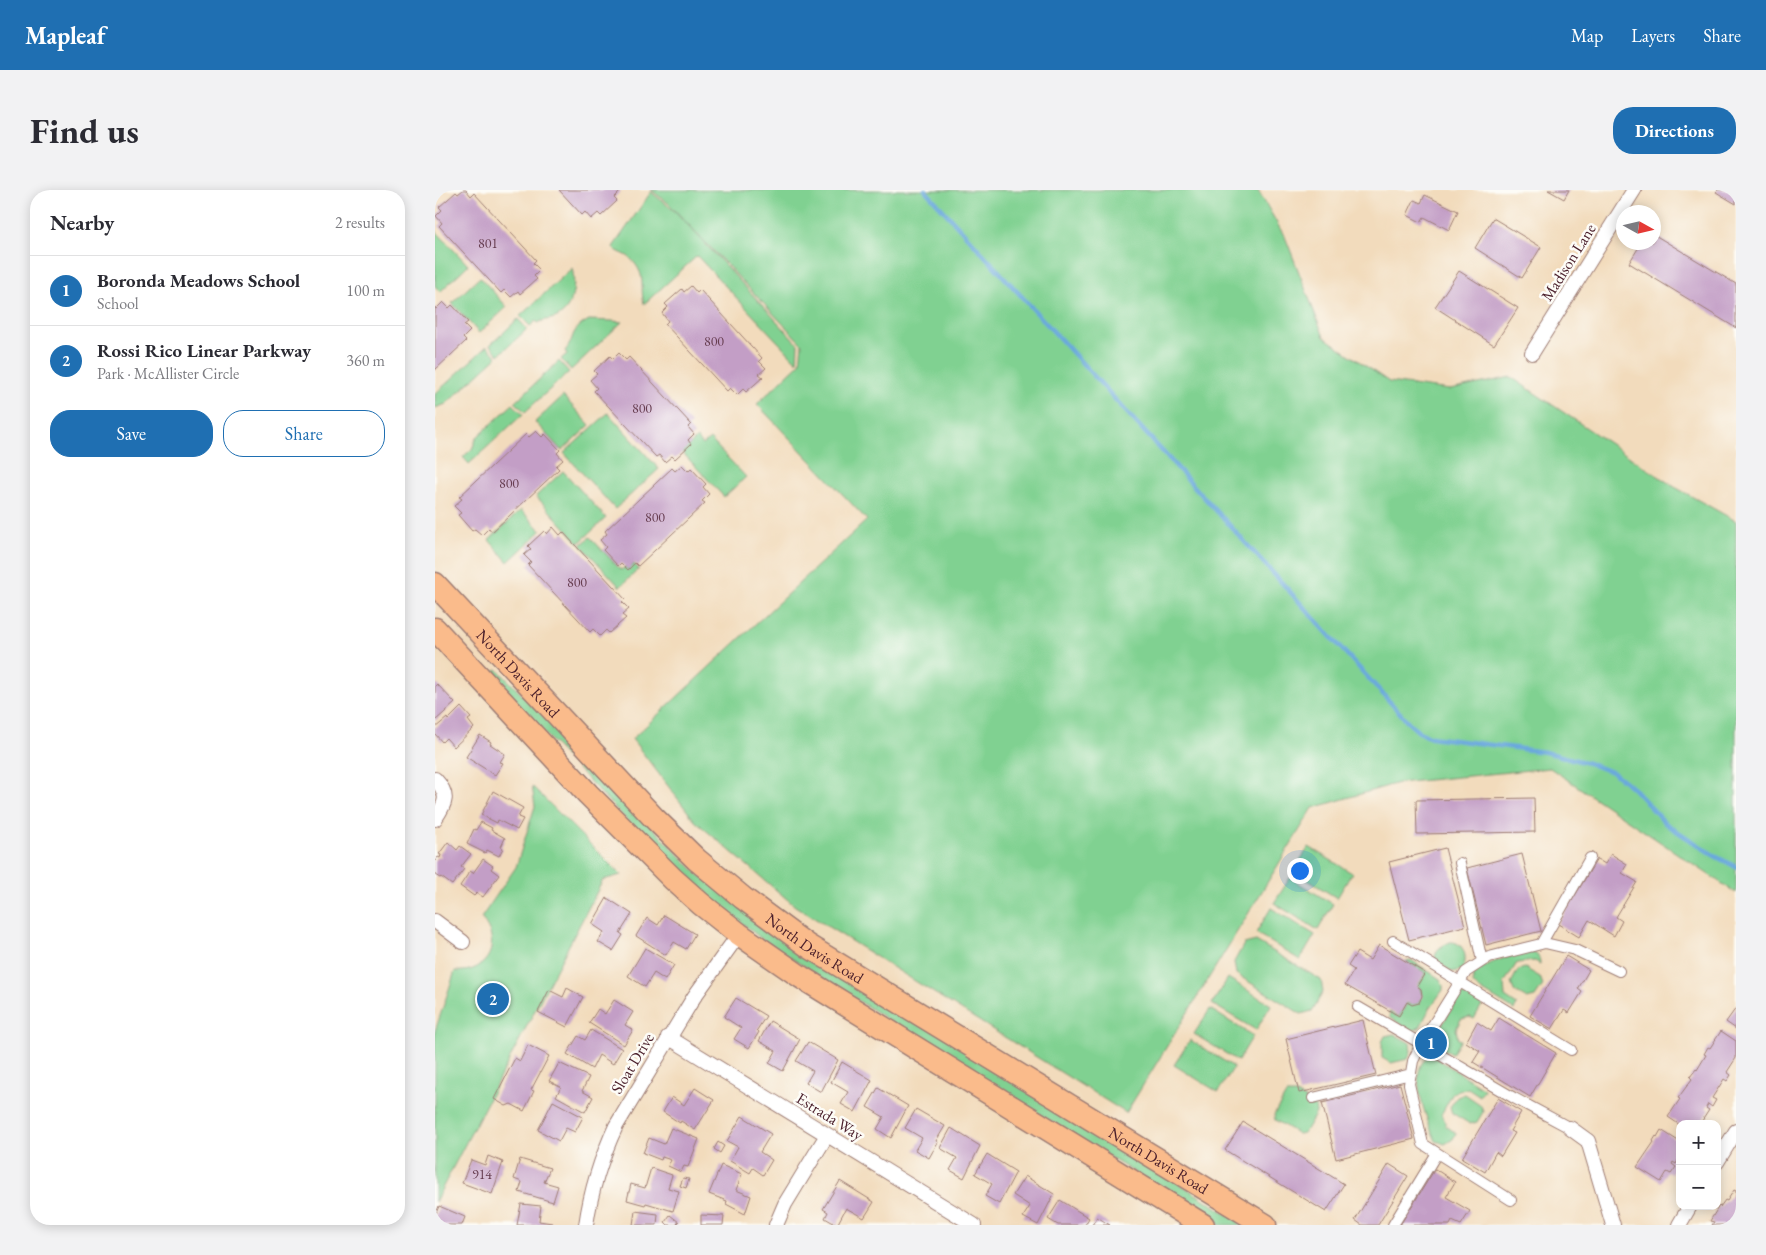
<!DOCTYPE html>
<html lang="en">
<head>
<meta charset="utf-8">
<style>
	:root { --surface:#fff; --page:#f2f2f3; --text:#2b2b33; --muted:#7c7c81; --line:#e1e1e2; --accent:#1f6fb2 }
	body { margin:0; font-family:"EB Garamond",serif; background:var(--page); color:var(--text) }
	.controls { position:absolute; right:15px; bottom:15px; display:grid; overflow:hidden; border-radius:10px; box-shadow:0 2px 12px #0003 }
	.controls button { width:45px; height:45px; display:grid; place-items:center; padding:0; border:0; border-bottom:1px solid var(--line); background:var(--surface); color:var(--text); font:25px sans-serif }
	.compass { position:absolute; left:1181px; top:15px; width:45px; height:45px; border-radius:50%; background:var(--surface); box-shadow:0 2px 12px #0003; rotate:98deg }
	.you { position:absolute; left:864px; top:680px; width:18px; height:18px; margin:-12px; border:4px solid #fff; border-radius:50%; background:#1a73e8; box-shadow:0 0 0 8px #1a73e833 }
	.badge { display:grid; place-items:center; width:32px; height:32px; border-radius:50%; background:var(--accent); color:#fff; font-size:16px; font-weight:700 }
	.pin { position:absolute; translate:-50% -50%; border:2px solid #fff; box-shadow:0 1px 5px #0006 }
	.list { margin:0; padding:0; list-style:none }
	h2 { display:flex; justify-content:space-between; align-items:center; height:65px; margin:0; padding:0 20px; font-size:21px }
	h2 small { font-size:16px; font-weight:400; color:var(--muted) }
	.list li { display:grid; grid-template-columns:32px 1fr auto; gap:15px; align-items:center; box-sizing:border-box; height:70px; padding:0 20px; border-top:1px solid var(--line) }
	.list b { display:block; font-size:19px; white-space:nowrap }
	.list p { margin:0; font-size:16px; white-space:nowrap; color:var(--muted) }
	.list em { font-size:16px; font-style:normal; color:var(--muted) }
	.actions { display:flex; gap:10px; padding:15px 20px }
	.actions a { flex:1; padding:11px 0; border:1px solid var(--accent); border-radius:20px; text-align:center; font-size:18px; color:var(--accent) }
	.actions .main { background:var(--accent); color:#fff }
	.map { position:relative; flex:none; width:1301px; height:1035px; overflow:hidden; border-radius:20px }
	header { display:flex; align-items:center; gap:30px; box-sizing:border-box; height:70px; padding:0 25px; background:var(--accent); color:#fff }
	header strong { font-size:24px }
	nav { display:flex; gap:28px; margin-inline-start:auto; font-size:18px }
	.intro { display:flex; align-items:center; justify-content:space-between; box-sizing:border-box; height:120px; padding:0 30px }
	h1 { margin:0; font-size:35px }
	.button { padding:12px 22px; border-radius:20px; background:var(--accent); color:#fff; font-size:18px; font-weight:700 }
	main { display:flex; gap:30px; padding:0 30px }
	aside { flex:1; background:var(--surface); border-radius:20px; box-shadow:0 2px 12px #0003 }
	.map>svg:first-child { display:block }
</style>
</head>
<body>
<header>
<strong>Mapleaf</strong>
<nav><a>Map</a><a>Layers</a><a>Share</a></nav>
</header>
<div class="intro"><h1>Find us</h1><a class="button">Directions</a></div>
<main>
<aside>
<h2>Nearby<small>2 results</small></h2>
<ul class="list">
<li><span class="badge">1</span><div><b>Boronda Meadows School</b><p>School</p></div><em>100 m</em></li>
<li><span class="badge">2</span><div><b>Rossi Rico Linear Parkway</b><p>Park · McAllister Circle</p></div><em>360 m</em></li>
</ul>
<div class="actions"><a class="main">Save</a><a>Share</a></div>
</aside>
<div class="map">
<svg width="1301" height="1035" viewBox="0 0 1301 1035">
	<rect width="100%" height="100%" fill="#fdfcf7"/>
	<filter id="ink" filterUnits="userSpaceOnUse"><feTurbulence type="fractalNoise" baseFrequency=".02" numOctaves="2"/><feDisplacementMap in="SourceGraphic" scale="10" xChannelSelector="R" yChannelSelector="G"/><feConvolveMatrix kernelMatrix="1 2 1 2 8 2 1 2 1" color-interpolation-filters="sRGB"/></filter>
	<filter id="wash" filterUnits="userSpaceOnUse"><feTurbulence type="fractalNoise" baseFrequency=".0096" numOctaves="4" result="noise"/><feDisplacementMap in="SourceGraphic" scale="20" xChannelSelector="R" yChannelSelector="G"/><feGaussianBlur stdDeviation="1.12" result="paint"/><feColorMatrix in="noise" values="0 0 0 0 0 0 0 0 0 0 0 0 0 0 0 0 0 1.4 0 .05"/><feComposite in="paint" operator="in"/></filter>
	<g filter="url(#wash)">
		<rect width="100%" height="100%" fill="#f2dbbc"/>
		<path fill="#80d191" stroke="#65785e" d="M216,0H823L851,49L889,147L954,192L1015,200L1076,187L1238,296L1301,331V703L1115,578L963,593L878,618L691,923L360,716L260,631L197,549L432,330L322,214L365,173L367,154L233,13Z
			M216,2L241,22L363,154L362,172L262,66L209,114C204,94 213,86 195,68C190,63 182,63 178,57Z
			M0,40L33,75L5,102L0,96Z
			M137,78C141,95 139,118 122,127C116,130 109,129 103,133L101,131L95,136L85,126Z
			M45,87L72,117L44,143L17,113Z
			M83,129L92,139L64,165L55,155Z
			M154,130L178,131L187,132L136,180L126,169L132,164L130,161C141,148 133,141 154,130Z
			M52,156L62,167L11,214L0,218V204Z
			M124,171L134,182L90,222L80,212Z
			M128,206L155,235L127,261L100,232Z
			M78,214L88,224L34,274L28,267L37,259L42,247Z
			M173,223L224,279L180,319L129,263Z
			M262,248L268,255L275,249L311,287L289,307L247,262Z
			M128,281L171,328L144,353L101,306Z
			M86,320L106,341L73,372L54,350Z
			M155,347L186,380L190,377L193,380L199,374L204,379L185,397L146,355Z
			M62,479L264,685L809,1035H785L513,868L328,750L233,674L54,485Z
			M97,596L186,685L168,690L0,1012V841L20,781C54,784 68,752 46,728L81,677L100,616Z
			M874,657L917,683L902,708L858,681Z
			M855,688L898,714L883,740L839,713Z
			M836,718L880,745L865,770L821,743Z
			M821,751L886,790L888,802L877,821L866,824L801,784L799,772L809,754Z
			M1015,752C1029,751 1034,769 1027,780L1017,782L1000,770C1000,758 1006,757 1015,752Z
			M1093,762C1101,763 1105,765 1105,774L1100,771L1082,773L1069,793L1070,807L1082,815L1079,820L1040,796L1038,793L1039,785C1052,771 1076,766 1093,762Z
			M976,770L1005,789L1008,795V800L995,818L985,837L978,841L955,828L954,822L964,827L972,813L976,815L984,813L988,806L986,798L983,796L991,783L971,771Z
			M1090,778L1105,787L1108,795L1100,807L1092,809L1079,801L1076,793L1083,780Z
			M793,788L836,815L821,840L777,814Z
			M1025,805H1033L1047,815L1039,829L1035,827L1026,829L1021,839L1023,849L1026,850L1017,864L1000,854V846Z
			M775,819L818,846L803,871L759,844Z
			M959,844L975,853L976,862L973,869L956,873L947,868V852L950,846Z
			M755,850L799,877L783,902L739,875Z
			M994,867L1001,868L1049,899L1045,906L1033,898L1018,903L1007,923L1011,936L1021,943L1018,949L1010,954L1001,951C993,933 970,878 994,867Z
			M851,904H861L880,915L881,923L869,943L863,944L840,930L839,925Z
			M1030,904L1046,915L1048,922L1042,932L1035,934L1017,923L1015,917L1022,907Z"/>
		<g fill="none" stroke-linecap="round" stroke-linejoin="round">
			<path stroke="#6ba9dd" stroke-width="4.5" d="M490,0L975,534L984,542L996,547L1110,562L1153,573L1179,583L1199,599L1231,634L1280,666L1301,677"/>
		</g>
		<g id="blocks">
			<path fill="#c39ec6" d="M28,0H31L36,6L39,3L101,70L98,73L105,80L99,86L102,89L85,104L83,101L76,107L69,100L66,103L4,36L7,33L1,26L7,20L4,17L21,2L23,4Z
				M124,0H184L186,1L179,8L182,11L166,26L163,23L156,29L150,22L147,25Z
				M1113,0H1134L1129,9Z
				M1283,0H1301V14L1281,2Z
				M990,5L1023,21L1014,40L989,27L986,32L972,25L979,10L986,13Z
				M1058,28L1106,57L1087,88L1040,58Z
				M1218,44L1301,94V138L1194,73L1207,52H1218Z
				M1024,81L1083,118L1059,155L1000,117Z
				M256,96L262,103L265,100L327,168L324,171L331,178L324,184L328,187L311,202L308,199L302,205L295,198L292,201L230,134L233,131L227,123L233,117L230,114L247,99L249,102Z
				M8,112L14,118L17,115L33,132L29,135L35,141L28,148L31,151L0,180V117L1,119Z
				M184,163L191,170L194,167L256,234L253,237L259,244L253,250L256,254L240,269L237,266L230,272L224,265L221,267L159,201L162,198L155,190L162,184L159,181L175,166L178,169Z
				M101,241L107,247L110,244L125,260L122,263L128,270L121,276L124,279L57,342L54,338L47,345L40,339L37,341L23,325L26,323L19,316L27,309L24,307L91,244L94,247Z
				M247,275L253,281L256,278L271,294L268,297L274,304L267,311L270,313L203,376L200,373L193,380L186,373L183,376L168,360L171,357L165,350L172,344L170,341L237,278L240,281Z
				M118,337L125,345L128,342L190,409L187,412L194,419L187,425L191,428L174,443L171,440L165,446L158,439L155,442L93,375L96,372L89,365L96,359L93,356L109,341L112,344Z
				M2,494L20,513L0,531V496Z
				M26,517L36,528L33,530L39,538L19,557L11,548L7,552L0,544V538L12,528L13,530Z
				M45,545L56,552L55,554L70,564L65,572L68,573L60,585L31,567Z
				M58,601L88,618L83,627L88,629L82,640L63,630L62,633L46,625Z
				M1099,608L1100,642L982,644L981,610Z
				M46,632L57,638L56,640L70,648L66,657L68,658L64,666L52,660L50,663L32,654L39,639L41,640Z
				M13,652L22,660L25,656L36,664L26,677L29,679L17,695L6,687L5,688L0,685V671L3,667L5,668L6,665L4,664Z
				M1010,658L1030,736L974,750L954,672Z
				M1087,664L1106,741L1051,755L1032,678Z
				M1176,664L1192,674L1187,683L1202,692L1181,727L1187,731L1179,746L1154,730L1144,747L1123,734L1162,669L1170,674Z
				M48,669L58,676L56,679L64,685L48,707L42,703L39,706L25,696L35,681L38,683Z
				M172,708L197,724L185,743L188,745L178,761L163,752L169,742L157,734Z
				M229,725L260,744L251,759L239,752L231,765L201,746L212,728L223,735Z
				M944,755L990,783L982,796L986,799L987,806L984,813L977,815L972,812L964,826L910,795L919,780L913,776L922,762L935,770Z
				M210,758L239,775L230,790L219,783L210,797L193,786Z
				M1131,766L1154,780L1143,799L1147,802L1134,823L1129,820L1117,839L1095,826Z
				M132,798L148,807L132,837L103,822L114,800L128,807Z
				M301,808L331,826L322,840L324,842L314,858L299,849L306,838L289,827Z
				M179,810L198,822L190,835L198,840L189,855L154,833L163,819L170,824Z
				M1301,818V839L1291,832Z
				M1064,828L1121,863L1095,907L1038,872L1045,861L1031,852L1042,832L1056,841Z
				M928,830L941,885L864,903L851,849Z
				M335,831L365,849L348,881L334,873L341,861L324,851Z
				M156,840L187,859L178,874L164,865L157,879L132,864L143,846L150,850Z
				M1286,841L1301,851V868L1292,882L1296,885L1292,891L1289,889L1277,908L1281,910L1277,917L1273,914L1271,918L1274,920L1265,934L1245,935L1233,927L1245,909L1243,908L1257,889L1255,887L1261,879L1262,880L1271,865L1269,864L1273,857L1275,858Z
				M373,852L403,870L386,902L371,893L378,881L361,871Z
				M93,855L114,866L96,900L99,901L89,921L76,914L71,916L59,909L80,868L85,871Z
				M407,872L437,890L420,922L406,914L413,902L396,892Z
				M124,873L154,887L147,901L158,907L150,922L121,906L126,897L114,891Z
				M965,894L979,949L901,969L887,913Z
				M260,898L279,910L260,940L246,931L245,933L228,922L237,907L249,915Z
				M443,898L473,916L456,948L442,939L449,927L432,917Z
				M1063,908L1086,922L1075,941L1080,943L1066,966L1061,962L1050,982L1027,968Z
				M118,911L148,927L140,942L131,938L124,951L103,940Z
				M481,919L510,936L501,951L503,952L494,968L480,960L487,948L470,938Z
				M307,926L336,944L325,962L337,970L328,985L318,978L315,983L295,971L303,957L292,951Z
				M808,932L909,994L891,1022L790,960Z
				M236,938L264,949L253,977L249,976L246,982L233,976L236,970L227,967L226,970L208,963L214,948L229,954Z
				M516,938L545,956L529,988L515,980L522,968L505,958Z
				M1226,940L1245,952V967L1241,974L1238,972L1237,974L1241,977L1236,984L1232,982L1226,992L1202,977L1219,952L1218,951L1221,946L1222,947Z
				M283,952L289,956L285,963L279,959Z
				M552,964L581,982L564,1014L550,1006L557,994L540,984Z
				M53,966L68,972L57,1004L27,993L36,970L50,975Z
				M85,969L115,978L109,992L123,996L118,1012L84,1002L87,992L79,989Z
				M954,974L973,986L943,1035H927L920,1030Z
				M286,975L307,984L301,1000L316,1006L310,1024L291,1014L292,1011L274,1004Z
				M216,978L237,985L233,998L244,1001L238,1021L211,1013L210,1015L192,1010L196,994L210,998Z
				M1000,979L1020,992L1011,1007L1035,1021L1026,1035L1017,1031L1015,1035H965Z
				M590,986L619,1004L603,1035L588,1027L595,1016L578,1005Z
				M248,988L254,989L251,998L245,996Z
				M405,991L439,1012L429,1028L411,1018L402,1035L390,1028L393,1022L388,1019Z
				M1299,1000L1301,1001V1035H1277L1279,1032L1275,1031L1284,1016L1285,1017L1290,1010L1292,1011Z
				M625,1010L654,1028L650,1035H623L613,1029Z
				M86,1014L106,1016L104,1031L117,1033V1035H82Z
				M4,1016L30,1027L27,1035H0V1026Z
				M200,1021L223,1024L222,1035H198Z
				M235,1025L244,1032L241,1035H233L230,1032Z
				M266,1025L289,1026L288,1035H266Z
				M662,1027L675,1035H657Z"/>
		</g>
	</g>
	<g filter="url(#ink)">
		<use href="#blocks" fill-opacity="0" stroke="#9e7d74" stroke-width="1"/>
		<g fill="none" stroke-linecap="round" stroke-linejoin="round">
			<defs>
				<path id="pedestrian" d="M1025,673L1047,771
					M958,751L1136,860
					M1106,754L1155,668
					M923,817L1079,908L1135,938
					M878,908L976,884
					M1076,1010L988,954L974,894L978,871L986,854L1031,782L1054,767L1110,753L1140,760L1184,781
					M958,1035L1002,963"/>
				<path id="minor" d="M1097,163L1199,0
					M0,589C15,605 11,613 0,629
					M0,731L28,752
					M233,847L539,1035
					M1135,938L1153,951L1178,1035
					M1282,972L1301,941
					M151,1035C156,1000 166,968 181,936L259,807L304,744
					M341,1035L350,1014L392,945
					M1244,1035L1255,1016"/>
				<g id="trunk">
					<path id="s1" d="M0,394L219,628L261,669L308,708L373,756L830,1035"/>
					<path d="M0,439L153,604L238,689L266,714L304,744L366,787L768,1035"/>
				</g>
			</defs>
			<use href="#pedestrian" stroke="#9e7d74" stroke-width="12"/>
			<use href="#minor" stroke="#9e7d74" stroke-width="16"/>
			<use href="#trunk" stroke="#9e7d74" stroke-width="25"/>
			<use href="#pedestrian" stroke="#fff" stroke-width="10"/>
			<use href="#minor" stroke="#fff" stroke-width="14"/>
			<use href="#trunk" stroke="#fabb8b" stroke-width="22"/>
		</g>
	</g>
	<g text-anchor="middle" stroke-width="5" stroke-linejoin="round" paint-order="stroke">
		<g font-size="14" fill="#683f52">
			<text x="53" y="58">801</text>
			<text x="279" y="156">800</text>
			<text x="207" y="223">800</text>
			<text x="74" y="298">800</text>
			<text x="220" y="332">800</text>
			<text x="142" y="397">800</text>
			<text x="47" y="989">914</text>
		</g>
		<g font-size="16" fill="#4a1f2b" stroke="#fdfcf7">
			<text transform="translate(1133 72) rotate(-58)" y="6">Madison Lane</text>
			<text dy="6" stroke="none"><textPath href="#s1" startOffset="122">North Davis Road</textPath></text>
			<text dy="6" stroke="none"><textPath href="#s1" startOffset="528">North Davis Road</textPath></text>
			<text transform="translate(197 873) rotate(-59)" y="6">Sloat Drive</text>
			<text transform="translate(395 926) rotate(32)" y="6">Estrada Way</text>
			<text dy="6" stroke="none"><textPath href="#s1" startOffset="932">North Davis Road</textPath></text>
		</g>
	</g>
</svg>
<div class="controls">
<button>+</button>
<button>−</button>
</div>
<svg class="compass" viewBox="-18 -18 36 36"><path d="M0-13l5 13h-10z" fill="#e53935"/><path d="M0 13l5-13h-10z" fill="#7c7c81"/></svg>
<div class="you"></div>
<div class="pin badge" style="left:996px;top:853px">1</div>
<div class="pin badge" style="left:58px;top:809px">2</div>
</div>
</main>
</body>
</html>
